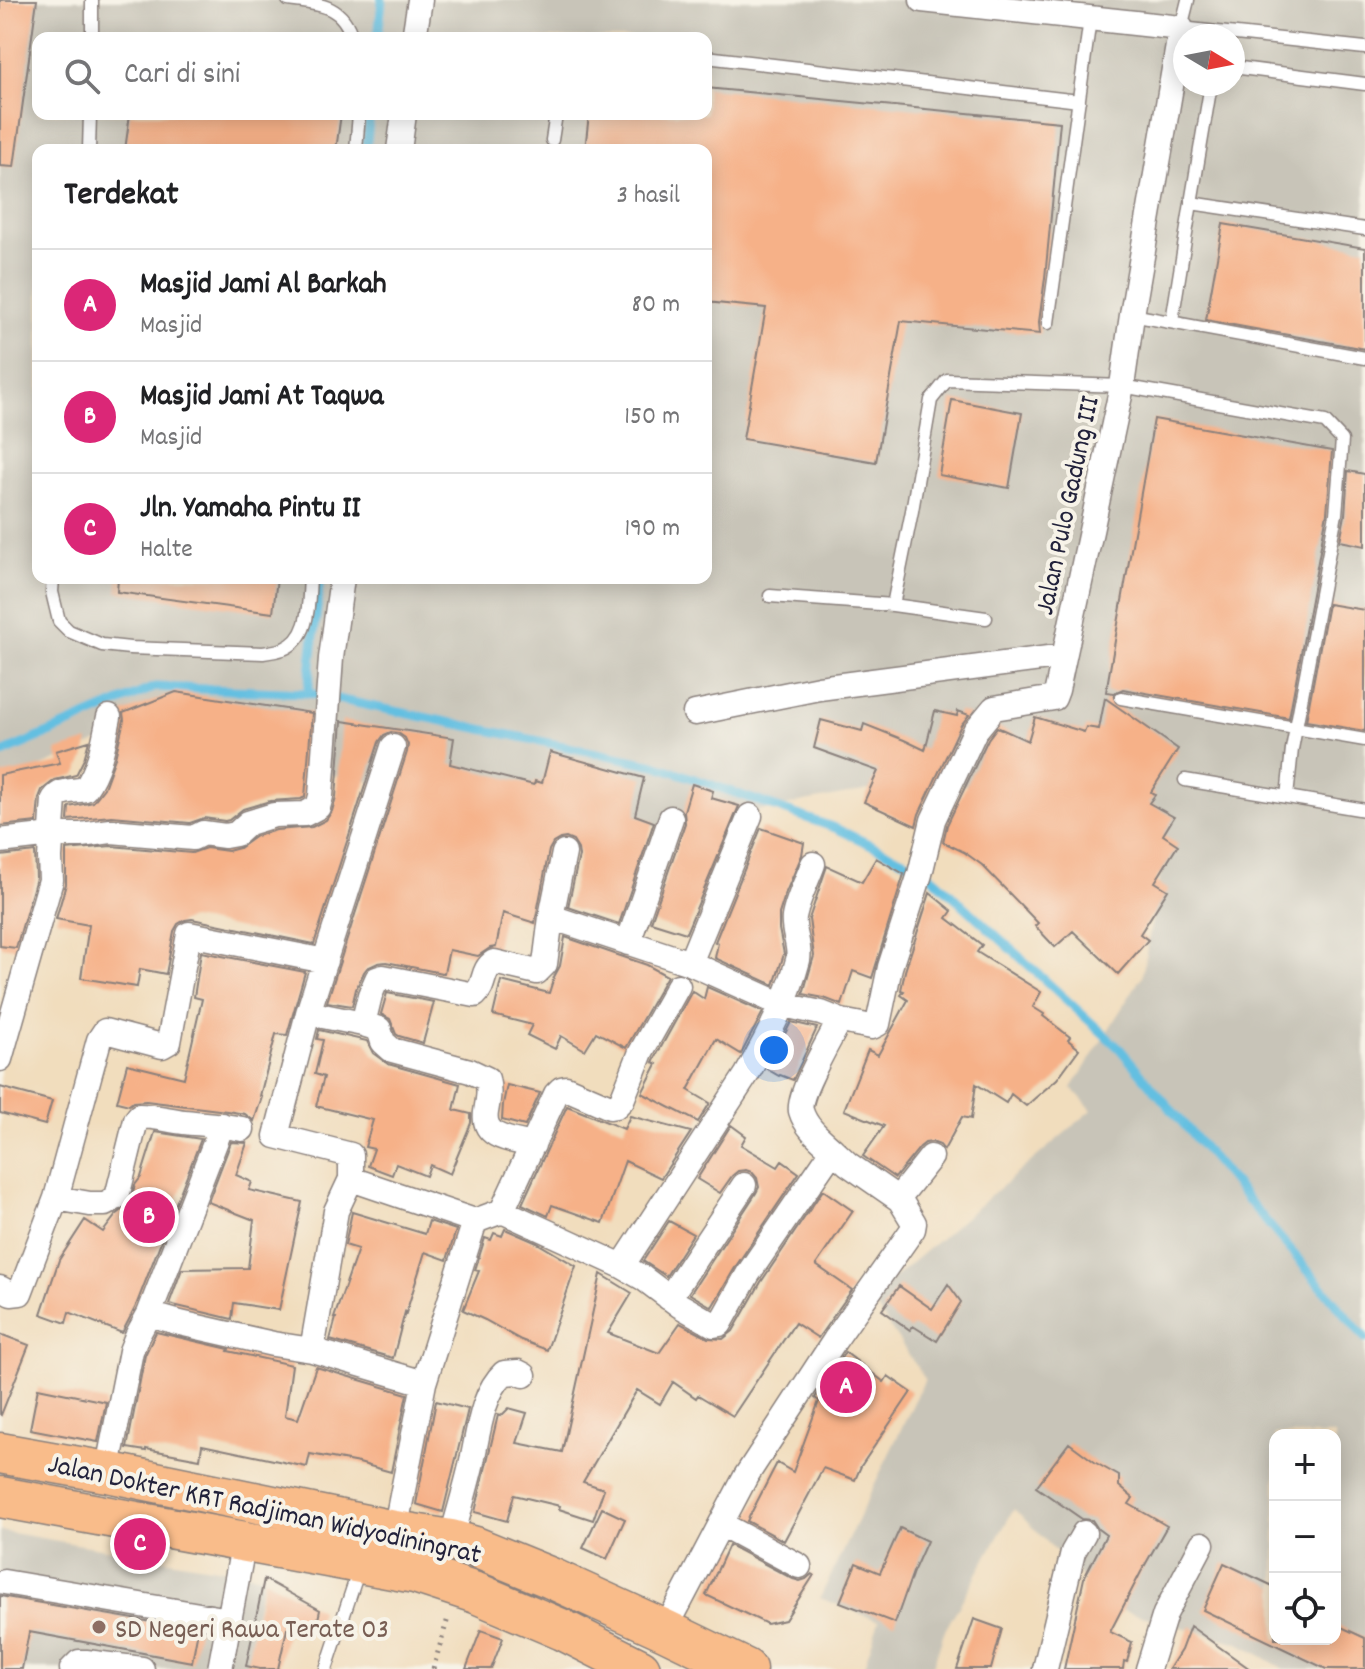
<!DOCTYPE html>
<html lang="id">
<head>
<meta charset="utf-8">
<style>
	:root { --surface:#fff; --page:#f2f2f2; --text:#202124; --muted:#757577; --line:#e0e0e0; --accent:#db2777 }
	body { margin:0; font-family:Dekko,sans-serif; background:var(--page); color:var(--text) }
	.controls { position:absolute; right:24px; bottom:24px; display:grid; overflow:hidden; border-radius:16px; box-shadow:0 4px 20px #0003 }
	.controls button { width:72px; height:72px; display:grid; place-items:center; padding:0; border:0; border-bottom:2px solid var(--line); background:var(--surface); color:var(--text); font:40px sans-serif }
	.compass { position:absolute; left:1173px; top:24px; width:72px; height:72px; border-radius:50%; background:var(--surface); box-shadow:0 4px 20px #0003; rotate:100deg }
	.you { position:absolute; left:774px; top:1050px; width:28px; height:28px; margin:-20px; border:6px solid #fff; border-radius:50%; background:#1a73e8; box-shadow:0 0 0 12px #1a73e833 }
	.badge { display:grid; place-items:center; width:52px; height:52px; border-radius:50%; background:var(--accent); color:#fff; font-size:26px; font-weight:700 }
	.pin { position:absolute; translate:-50% -50%; border:4px solid #fff; box-shadow:0 2px 8px #0006 }
	.list { margin:0; padding:0; list-style:none }
	h2 { display:flex; justify-content:space-between; align-items:center; height:104px; margin:0; padding:0 32px; font-size:34px }
	h2 small { font-size:26px; font-weight:400; color:var(--muted) }
	.list li { display:grid; grid-template-columns:52px 1fr auto; gap:24px; align-items:center; box-sizing:border-box; height:112px; padding:0 32px; border-top:2px solid var(--line) }
	.list b { display:block; font-size:30px; white-space:nowrap }
	.list p { margin:0; font-size:26px; white-space:nowrap; color:var(--muted) }
	.list em { font-size:26px; font-style:normal; color:var(--muted) }
	.icon { flex:none; width:44px; height:44px; fill:none; stroke:currentColor; stroke-width:2; stroke-linecap:round; stroke-linejoin:round }
	.map { position:relative; flex:none; width:1365px; height:1669px; overflow:hidden }
	.search { position:absolute; background:var(--surface); box-shadow:0 4px 20px #0003; left:32px; top:32px; width:680px; height:88px; display:flex; align-items:center; gap:20px; box-sizing:border-box; padding:0 28px; border-radius:16px; color:var(--muted); font-size:30px }
	.panel { position:absolute; background:var(--surface); box-shadow:0 4px 20px #0003; left:32px; top:144px; width:680px; height:440px; border-radius:16px }
	.map>svg:first-child { display:block }
</style>
</head>
<body>
<div class="map">
<svg width="1365" height="1669" viewBox="0 0 1365 1669">
	<rect width="100%" height="100%" fill="#f7f3e8"/>
	<filter id="ink" filterUnits="userSpaceOnUse"><feTurbulence type="fractalNoise" baseFrequency=".0125" numOctaves="2"/><feDisplacementMap in="SourceGraphic" scale="16" xChannelSelector="R" yChannelSelector="G"/><feConvolveMatrix kernelMatrix="1 2 1 2 8 2 1 2 1" color-interpolation-filters="sRGB"/></filter>
	<filter id="wash" filterUnits="userSpaceOnUse"><feTurbulence type="fractalNoise" baseFrequency=".006" numOctaves="4" result="noise"/><feDisplacementMap in="SourceGraphic" scale="32" xChannelSelector="R" yChannelSelector="G"/><feGaussianBlur stdDeviation="1.8" result="paint"/><feColorMatrix in="noise" values="0 0 0 0 0 0 0 0 0 0 0 0 0 0 0 0 0 1.4 0 .05"/><feComposite in="paint" operator="in"/></filter>
	<g filter="url(#wash)">
		<rect width="100%" height="100%" fill="#f1ddbd"/>
		<path fill="#c8c4b8" fill-rule="evenodd" d="M0,0H1365V1669H1284L1239,1643L1113,1608L1014,1509L944,1632L932,1669H863L879,1621L820,1598L925,1379L870,1298L1092,1110L1072,1088L1142,976L1167,837L956,783H906L714,819L644,828L110,737L0,784ZM1185,36H1233V84H1185ZM38,38H706V114H38ZM38,150H706V578H38ZM1275,1435H1335V1639H1275Z
			M0,1531L263,1576L246,1669H0Z"/>
		<g fill="none" stroke-linecap="round" stroke-linejoin="round">
			<path stroke="#64bfe1" stroke-width="9" d="M378,38L382,0
				M366,150L370,114
				M308,693L320,578
				M0,754L155,687L308,693L655,765L835,828L925,870L1120,1049L1365,1338"/>
		</g>
		<g id="blocks">
			<path fill="#f6b188" d="M0,0H37L14,167L0,166Z
				M706,88L1060,122L1045,278L1039,322L1040,334L901,321L876,462L743,439L766,308L706,302V150H585L589,114H706Z
				M130,114H341L336,150H125Z
				M1223,224L1365,248V349L1206,320Z
				M952,400L1022,413L1009,488L939,475Z
				M1154,419L1332,451L1327,513L1289,718L1123,689L1114,693L1106,692Z
				M1348,471L1365,474V546L1340,541L1345,515Z
				M118,578H277L273,613L117,592Z
				M1328,604L1365,610V731L1306,721Z
				M176,692L312,713L305,797L301,799L270,801L243,809L229,820L225,821L204,818L190,823L112,816L68,820L69,807L93,802L104,788L115,758L124,720L123,713Z
				M1105,698L1178,749L1151,792L1155,795L1149,803L1174,817L1163,835L1178,845L1155,882L1168,890L1140,934L1148,940L1118,974L1073,931L1055,947L1035,926L1038,923L982,865L964,852L943,842L947,825L988,739L997,727L1028,741L1035,717L1084,732L1086,727L1099,729Z
				M935,711L957,716L958,711L969,715L961,725L919,814L916,826L864,802L878,771L814,748L821,720L862,731L864,724L904,740L925,750Z
				M342,721L454,738L450,764L534,785L535,781L542,783L550,752L644,778L635,815L654,822L619,924L568,907L579,856L578,849L573,841L566,838L560,839L553,843L549,850L535,923L503,913L496,947L490,948L478,956L449,950L444,973H442L386,962L378,963L367,968L364,972L356,989L352,1006L327,1002L407,752L408,745L405,738L398,733L391,732L384,735L379,742L314,944L192,919L185,920L178,924L174,931L166,974L140,969L137,987L81,978L89,925L56,919L66,884V850L111,846L192,853L206,848L228,851L239,848L256,836L276,830L312,827L326,820L332,811L336,797Z
				M89,741L84,759L76,775L55,780L42,790L39,798L37,822L0,826V775L60,763L56,751Z
				M692,784L713,791L711,798L739,806L686,933L651,922L685,823L684,811Z
				M761,828L804,843L802,855L786,892L779,914V929L784,954L774,985L715,958L718,943L715,942Z
				M35,852L36,878L16,948L0,946V856Z
				M876,858L904,874L872,978L853,971L842,1005L824,998L803,994L814,956L809,919L827,866L862,882Z
				M930,893L952,911L947,918L982,945L977,952L1041,992L1033,1007L1044,1014L1043,1016L1070,1037L1068,1040L1079,1049L1057,1079L1026,1106L1011,1094L1006,1103L976,1084L971,1119L962,1117L944,1150L940,1145L932,1142L925,1143L920,1147L895,1178L863,1156L884,1126L844,1110L868,1050L878,1055L908,1000L901,995L904,991L901,990L905,971Z
				M565,937L647,965L667,976L626,1048L596,1032L585,1050L561,1036L555,1049L527,1035L532,1025L493,1015L501,981L549,993L554,977L560,966Z
				M201,952L305,972L287,1035L276,1034L260,1096L262,1097L254,1121L245,1114L227,1111L146,1101L133,1102L129,1105L117,1102L127,1064L184,1078L202,999L194,997Z
				M707,987L763,1012L741,1054L716,1039L688,1090L710,1103L698,1122L642,1093L657,1064L653,1062L655,1058L692,991L704,999Z
				M387,993L434,1002L423,1043L399,1036L396,1034L390,1019L381,1014Z
				M791,1022L817,1028L793,1080L780,1075L779,1076L767,1069Z
				M319,1030L367,1041L373,1053L388,1064L460,1084L454,1110L471,1114V1123L450,1174L430,1165L426,1176L396,1164L392,1175L368,1166L374,1149L365,1147L373,1120L316,1106L324,1077L315,1074L323,1040L317,1039Z
				M507,1085L540,1093L525,1126L502,1120L503,1104Z
				M0,1087L52,1101L45,1125L0,1113Z
				M567,1106L624,1129L630,1116L691,1132L661,1178L625,1161L603,1223L552,1205L548,1216L522,1204Z
				M731,1125L746,1136L741,1145L778,1167L782,1161L799,1173L736,1266L712,1307L690,1294L756,1193L759,1187L757,1178L752,1172L746,1170L738,1171L732,1176L720,1193L697,1179Z
				M155,1132L201,1139L135,1308L122,1333L69,1312L66,1323L41,1314L59,1260L85,1220L103,1232L116,1215L129,1205L135,1185L141,1177Z
				M231,1142L247,1143L236,1175L252,1182L249,1190L302,1202L279,1310L234,1303L232,1319L169,1304L182,1269L248,1268L254,1220L208,1202Z
				M823,1190L853,1211L816,1265L852,1290L818,1338L795,1323L733,1416L698,1395L696,1398L673,1382L660,1404L637,1390L583,1482L604,1489L593,1520L559,1509L560,1506L514,1495L507,1521L475,1512L498,1415L501,1416L509,1408L527,1413L517,1443L562,1452L601,1274L632,1293L608,1333L659,1353L680,1323L708,1338L723,1339L733,1331L761,1282Z
				M352,1212L425,1234L429,1221L456,1230L447,1260L425,1252L406,1313L405,1312L393,1358L330,1340L336,1318H334L358,1249L345,1245Z
				M669,1221L693,1234L666,1276L643,1261Z
				M505,1229L537,1243L576,1266L547,1350L521,1340L485,1320L463,1310L479,1271L475,1270L485,1238L491,1240L494,1233L502,1236Z
				M948,1284L961,1302L937,1341L913,1326L910,1330L882,1310L899,1286L932,1309Z
				M156,1332L229,1349L228,1351L292,1365L285,1416L298,1419L316,1367L407,1394L391,1472L359,1463L310,1454L307,1467L202,1445L200,1459L146,1449V1451L127,1448L145,1355Z
				M0,1334L29,1345L1,1415L0,1414Z
				M845,1352L884,1382L888,1376L911,1392L861,1466L855,1480L823,1468L784,1541L747,1521L777,1463L793,1472L819,1401L815,1398Z
				M38,1388L106,1402L98,1442L30,1429Z
				M436,1401L468,1409L443,1512L416,1504Z
				M1069,1443L1096,1463L1119,1476V1486L1133,1498L1129,1504L1167,1526L1141,1572L1110,1632L1132,1642L1127,1662L1124,1661L1123,1669H1064L1084,1578L1106,1535L1098,1529L1092,1520L1082,1519L1036,1487Z
				M602,1508L625,1519L607,1559L583,1548Z
				M900,1528L927,1541L913,1572L895,1623L840,1602L856,1563L880,1573Z
				M729,1545L793,1579L800,1581L806,1579L812,1574L814,1575L785,1620L767,1624L706,1595Z
				M1224,1563L1275,1587V1639H1335V1624L1365,1638V1669H1326L1203,1610Z
				M264,1579L320,1610L315,1634L287,1629L278,1669H260L246,1666Z
				M0,1596L198,1630L192,1662L29,1632L22,1669H0Z
				M974,1619L1002,1629L991,1669H957Z
				M1190,1626L1250,1669H1169L1181,1650Z
				M481,1630L503,1638L491,1669H466Z"/>
		</g>
	</g>
	<g filter="url(#ink)">
		<use href="#blocks" fill-opacity="0" stroke="#8a807c" stroke-width="2"/>
		<g fill="none" stroke-linecap="round" stroke-linejoin="round">
			<defs>
				<path id="service" d="M288,0C318,4 343,4 352,38
					M1188,0L1181,28L1365,48
					M92,38V0
					M706,57L1079,101
					M1233,67L1365,84
					M552,140L556,114
					M89,150L90,114
					M356,150L359,114
					M1191,203L1211,84
					M1132,315L1365,358
					M1172,321L1191,203L1365,229
					M1048,323L1090,19
					M53,578L52,592L59,621L69,631L102,645L130,648L263,653C270,652 277,651 283,649C311,638 308,603 310,578
					M770,596L893,605
					M986,618L893,605L912,511L931,400L947,380L1122,386L1325,422L1342,440L1336,514L1292,749L1287,797
					M1121,698L1365,740
					M1185,780L1365,810
					M326,1669L359,1569"/>
				<path id="minor" d="M414,38L420,0
					M399,150L404,114
					M695,713L819,688L1064,656
					M0,841L52,835H81L111,831L193,838L203,833L225,836L236,834L248,823L274,815L305,814L318,807L321,796L331,658L342,578
					M551,917L690,963L783,1005L821,1013L841,1021
					M628,943L671,818
					M690,963L750,816
					M308,1013L363,1024L379,1029L383,1042L392,1050L470,1071L487,1079C490,1091 488,1100 486,1112C482,1139 513,1140 533,1145
					M363,1024L370,995L377,979L383,977L475,995C486,985 481,970 494,962L537,972L545,964L551,917L564,853
					M0,1059L51,880L50,858L54,799C61,789 73,792 85,789C100,769 104,741 109,717
					M833,1150C821,1139 806,1128 801,1111C797,1097 827,1044 835,1029L841,1021L872,1027L878,1024L890,967L920,874L933,820L975,731L994,708L1054,698L1057,690L1122,386L1132,315L1181,28L922,0
					M351,1179V1155L276,1136L308,1013L393,747
					M56,1198L99,1040L105,1031L162,1046L169,1042L189,934L325,961
					M502,1211L622,1266L643,1278L679,1305L714,1325L720,1324L748,1274L833,1150L848,1164L900,1200
					M622,1266L747,1074C767,1039 788,999 798,960C801,946 792,932 794,917C797,900 807,881 813,864
					M0,1288L11,1294L20,1293L56,1198L90,1204H105L117,1197L136,1120L139,1116C155,1116 168,1120 184,1122C203,1124 222,1125 242,1129
					M669,1298L744,1185
					M149,1314L180,1323L273,1344L312,1350L424,1383
					M312,1350L336,1211L351,1179L475,1221
					M107,1472L131,1351L137,1336L149,1314L222,1125
					M721,1524L799,1566
					M395,1531L424,1383L475,1221L502,1211L556,1094L561,1089L566,1088L610,1107L616,1106L622,1100L641,1052L678,986
					M451,1540C458,1515 465,1491 471,1466C478,1437 481,1394 504,1373L518,1372L524,1375
					M4,1582L229,1620
					M665,1630L746,1476L835,1340L913,1229L914,1223L900,1200V1196L931,1157
					M72,1669L79,1662H86L142,1669
					M220,1669L244,1541
					M1045,1669L1073,1552L1084,1533
					M1148,1669L1165,1614L1202,1544"/>
				<path id="primary" d="M0,1453L107,1472L395,1531L451,1540L475,1547L551,1578L665,1630L746,1669
					M0,1497L415,1573L476,1593L563,1630L640,1669"/>
			</defs>
			<use href="#service" stroke="#8a807c" stroke-width="15"/>
			<use href="#minor" stroke="#8a807c" stroke-width="27"/>
			<use href="#primary" stroke="#8a807c" stroke-width="43"/>
			<path stroke="#8a807c" stroke-width="5" stroke-dasharray="2 6" stroke-linecap="butt" d="M433,1669L448,1618"/>
			<use href="#service" stroke="#fff" stroke-width="12"/>
			<use href="#minor" stroke="#fff" stroke-width="24"/>
			<use href="#primary" stroke="#f9bc8a" stroke-width="40"/>
		</g>
	</g>
	<circle fill="#8d6e63" stroke="#f7f3e8" stroke-width="3" cx="99" cy="1627" r="8"/>
	<g text-anchor="middle" stroke-width="8" stroke-linejoin="round" paint-order="stroke">
		<g font-size="28" fill="#22223b" stroke="#f7f3e8">
			<text transform="translate(1065 505) rotate(-78)" y="10">Jalan Pulo Gadung III</text>
			<text transform="translate(265 1507) rotate(12)" y="10">Jalan Dokter KRT Radjiman Widyodiningrat</text>
		</g>
		<g font-size="28" fill="#785e54" stroke="#f7f3e8" text-anchor="start">
			<text x="115" y="1637">SD Negeri Rawa Terate 03</text>
		</g>
	</g>
</svg>
<div class="controls">
<button>+</button>
<button>−</button>
<button><svg class="icon" aria-label="locate" viewBox="0 0 24 24"><circle cx="12" cy="12" r="6"/><path d="M12 2v4M12 18v4M2 12h4M18 12h4"/></svg></button>
</div>
<svg class="compass" viewBox="-18 -18 36 36"><path d="M0-13l5 13h-10z" fill="#e53935"/><path d="M0 13l5-13h-10z" fill="#757577"/></svg>
<div class="you"></div>
<div class="pin badge" style="left:846px;top:1387px">A</div>
<div class="pin badge" style="left:149px;top:1217px">B</div>
<div class="pin badge" style="left:140px;top:1544px">C</div>
<div class="search"><svg class="icon" aria-label="search" viewBox="0 0 24 24"><circle cx="10" cy="10" r="6"/><path d="M15 15l6 6"/></svg>Cari di sini</div>
<section class="panel">
<h2>Terdekat<small>3 hasil</small></h2>
<ul class="list">
<li><span class="badge">A</span><div><b>Masjid Jami Al Barkah</b><p>Masjid</p></div><em>80 m</em></li>
<li><span class="badge">B</span><div><b>Masjid Jami At Taqwa</b><p>Masjid</p></div><em>150 m</em></li>
<li><span class="badge">C</span><div><b>Jln. Yamaha Pintu II</b><p>Halte</p></div><em>190 m</em></li>
</ul>
</section>
</div>
</body>
</html>
